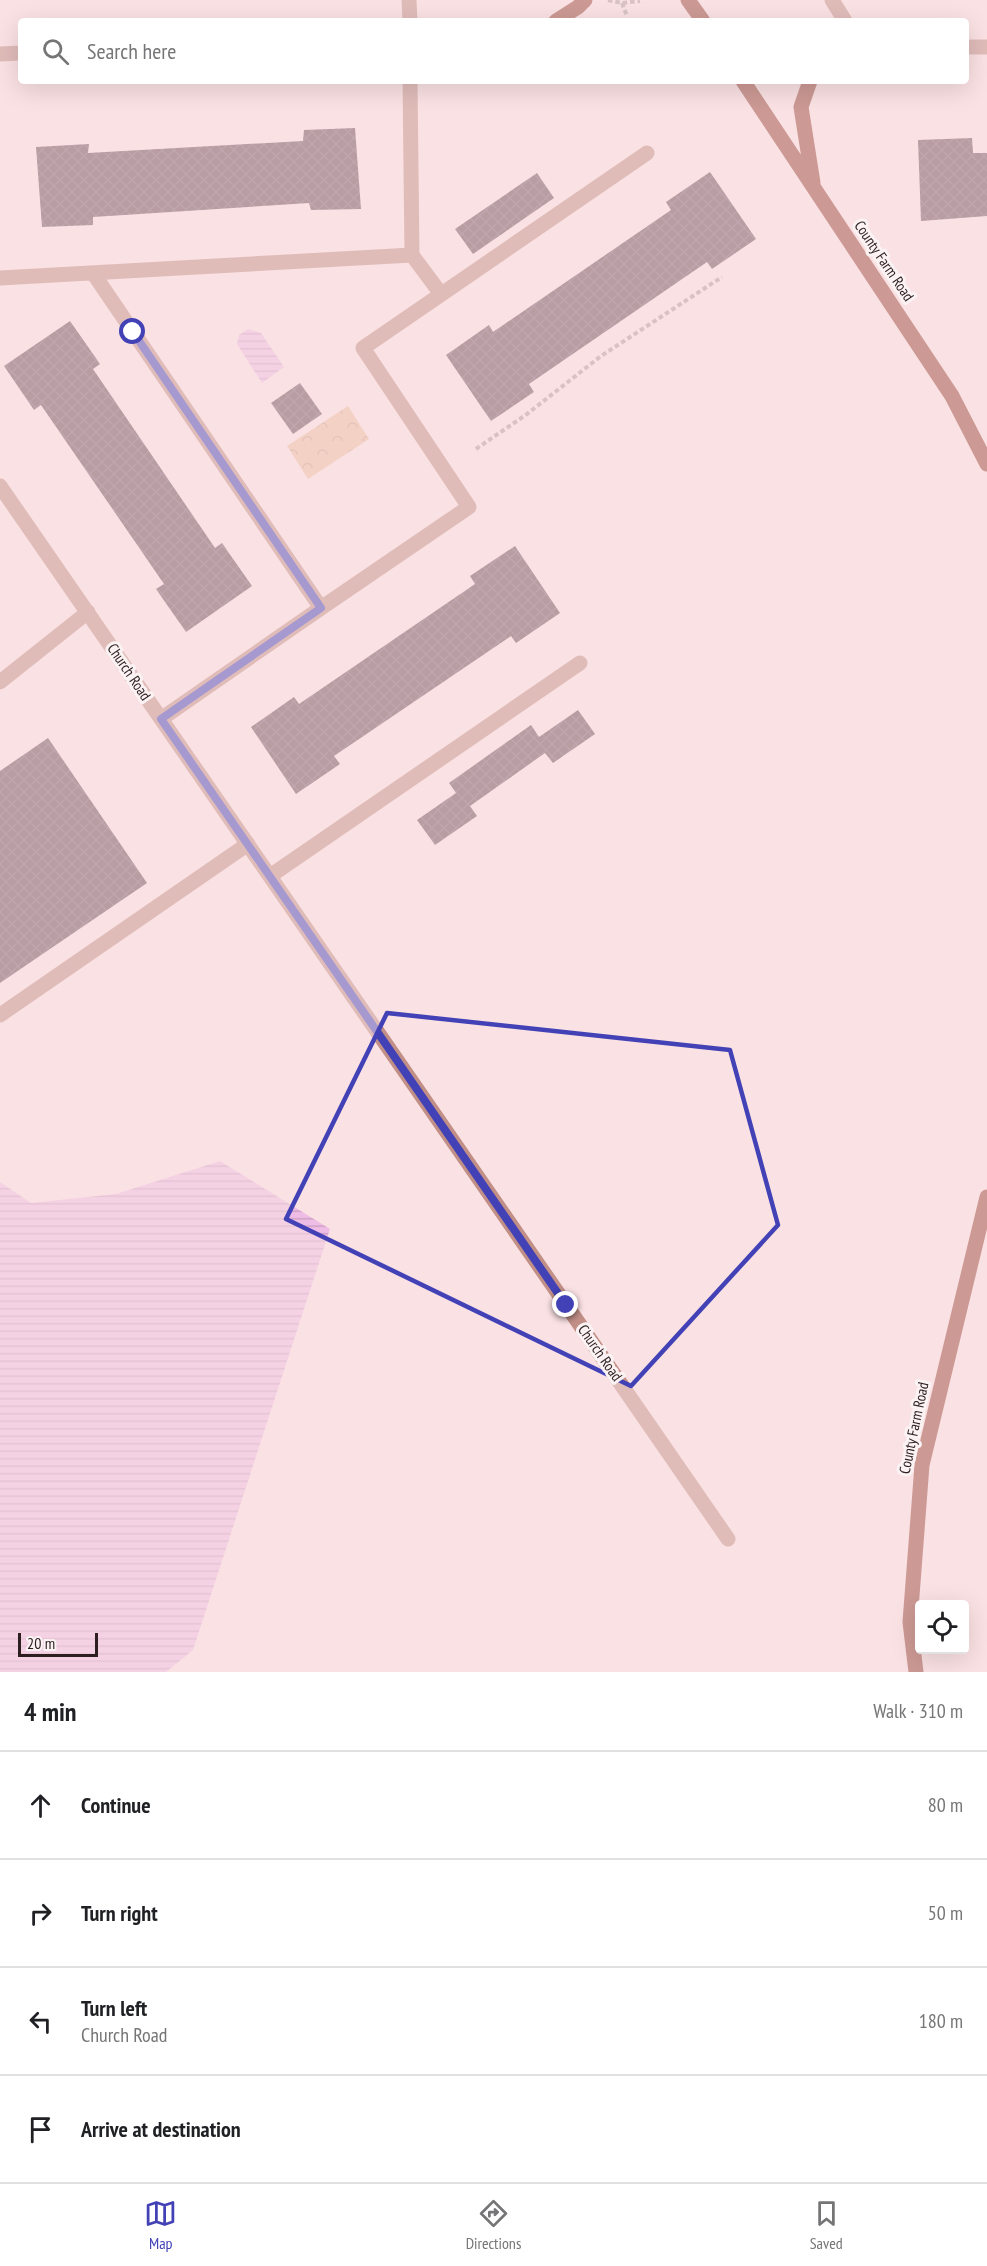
<!DOCTYPE html>
<html lang="en">
<head>
<meta charset="utf-8">
<style>
	:root { --surface:#fff; --page:#f6f6f6; --text:#202124; --muted:#757577; --line:#e0e0e0; --accent:#4241b6 }
	body { margin:0; font-family:"PT Sans Narrow",sans-serif; background:var(--page); color:var(--text) }
	.controls { position:absolute; right:18px; bottom:18px; display:grid; overflow:hidden; border-radius:6px; box-shadow:0 6px 24px #0002 }
	.controls button { width:54px; height:54px; display:grid; place-items:center; padding:0; border:0; border-bottom:2px solid var(--line); background:var(--surface); color:var(--text); font:30px sans-serif }
	.scale { position:absolute; left:18px; bottom:15px; width:80px; box-sizing:border-box; padding-left:6px; border:3px solid #2d1e20; border-top:0; font-size:16px; line-height:21px; white-space:nowrap; color:#2d1e20; -webkit-text-stroke:4px #fbf3f3; paint-order:stroke }
	.stop { position:absolute; width:18px; height:18px; margin:-14px; border:4px solid #4241b6; border-radius:50%; background:#fff }
	.stop.end { background:#4241b6; border-color:#fff; box-shadow:0 2px 6px #0008 }
	.list { margin:0; padding:0; list-style:none }
	h2 { display:flex; justify-content:space-between; align-items:center; height:78px; margin:0; padding:0 24px; font-size:26px }
	h2 small { font-size:20px; font-weight:400; color:var(--muted) }
	.list li { display:grid; grid-template-columns:39px 1fr auto; gap:18px; align-items:center; box-sizing:border-box; height:108px; padding:0 24px; border-top:2px solid var(--line) }
	.list b { display:block; font-size:22px; white-space:nowrap }
	.list p { margin:0; font-size:20px; white-space:nowrap; color:var(--muted) }
	.list em { font-size:20px; font-style:normal; color:var(--muted) }
	.icon { flex:none; width:33px; height:33px; fill:none; stroke:currentColor; stroke-width:2; stroke-linecap:round; stroke-linejoin:round }
	.map { position:relative; flex:none; width:987px; height:1672px; overflow:hidden }
	.search { position:absolute; background:var(--surface); box-shadow:0 6px 24px #0002; left:18px; right:18px; top:18px; height:66px; display:flex; align-items:center; gap:15px; box-sizing:border-box; padding:0 21px; border-radius:6px; color:var(--muted); font-size:22px }
	.sheet { height:510px; background:var(--surface) }
	nav { display:flex; justify-content:space-around; align-items:center; box-sizing:border-box; height:84px; border-top:2px solid var(--line); background:var(--surface); font-size:16px; color:var(--muted) }
	nav a { display:grid; justify-items:center; gap:3px }
	nav .on { color:var(--accent) }
	.map>svg:first-child { display:block }
</style>
</head>
<body>
<div class="map">
<svg width="987" height="1672" viewBox="0 0 987 1672">
	<defs>
		<pattern id="forest-crowns" width="20" height="18" patternUnits="userSpaceOnUse" patternTransform="scale(1.5)"><rect width="20" height="18" fill="#eebca1"/><path d="M2 6a3 3 0 1 1 6 0M12 15a3 3 0 1 1 6 0" fill="none" stroke="#cca18a"/></pattern>
		<pattern id="water-rules" width="6" height="5" patternUnits="userSpaceOnUse" patternTransform="scale(1.5)"><rect width="6" height="5" fill="#efbce5"/><path d="M0 2.5h6" fill="none" stroke="#cda1c4"/></pattern>
		<pattern id="building-cross-hatch" width="8" height="8" patternUnits="userSpaceOnUse" patternTransform="scale(1.5)"><rect width="8" height="8" fill="#684955"/><path d="M0 0l8 8M0 8l8-8" fill="none" stroke="#7a606a"/></pattern>
	</defs>
	<rect width="100%" height="100%" fill="#fae1e3"/>
	<path fill="url(#forest-crowns)" d="M348,406L369,439L308,479L287,446Z"/>
	<path fill="url(#water-rules)" d="M248,329L261,333L284,367L262,383L237,344L239,335Z
		M220,1161L330,1229L193,1650L166,1672H0V1182L31,1203L116,1194Z"/>
	<path fill="url(#building-cross-hatch)" d="M355,128L361,209L311,210L309,203L93,217V225L42,227L36,147L89,144L88,153L303,141L304,130Z
		M972,138L973,153H987V216L921,221L918,140Z
		M710,172L756,239L712,269L707,262L529,384L534,392L491,421L446,355L489,325L493,332L671,210L666,202Z
		M537,173L554,198L473,254L455,229Z
		M70,321L100,364L93,369L215,548L222,543L252,586L186,632L156,589L164,584L41,405L34,410L4,366Z
		M300,383L322,414L293,434L271,403Z
		M515,546L560,613L516,643L511,636L334,756L340,764L296,794L251,727L294,697L299,704L475,584L470,576Z
		M578,710L595,734L553,763L545,753L470,806L477,816L435,845L417,820L456,793L449,783L531,725L539,737Z
		M48,738L147,883L0,983V771Z"/>
	<g fill="none" stroke-linecap="round" stroke-linejoin="round">
		<path stroke="#b09b9d" stroke-width="4" stroke-dasharray="4.5 3" stroke-linecap="butt" d="M608,0L622,3L640,1
			M622,3L627,16
			M476,449L527,414L601,356L722,277"/>
		<path stroke="#c18f86" stroke-width="15" d="M409,0L410,21
			M832,0L845,21
			M966,47H987
			M0,54L21,53
			M412,255L441,294
			M93,273L321,608L469,507L363,348L647,153
			M0,278L412,255L410,81
			M0,486L728,1539
			M0,682L88,612
			M161,719L321,608
			M270,876L580,663
			M0,1015L248,844"/>
		<path stroke="#964134" stroke-width="15" d="M688,0L703,21
			M556,21L578,7L585,0
			M743,81L952,396L987,464
			M810,81L801,107L813,183
			M916,1672L910,1622L922,1465L987,1197"/>
	</g>
	<g fill="none" stroke-linecap="round" stroke-linejoin="round">
		<path stroke="#4241b6" stroke-width="8" d="M133,332L321,608L161,719L566,1305"/>
	</g>
	<path d="M0 0H987V1672H0ZM387,1013L730,1050L778,1225L631,1386L286,1219Z" fill="#fae1e3" fill-opacity=".55" fill-rule="evenodd"/>
	<path fill="none" stroke="#4241b6" stroke-width="4.5" stroke-linejoin="round" d="M387,1013L730,1050L778,1225L631,1386L286,1219Z"/>
	<g text-anchor="middle" stroke-width="6" stroke-linejoin="round" paint-order="stroke">
		<g font-size="15" fill="#2d1e20" stroke="#fbf3f3">
			<text transform="translate(884 261) rotate(56)" y="5">County Farm Road</text>
			<text transform="translate(129 672) rotate(56)" y="5">Church Road</text>
			<text transform="translate(600 1353) rotate(55)" y="5">Church Road</text>
			<text transform="translate(914 1428) rotate(-78)" y="5">County Farm Road</text>
		</g>
	</g>
</svg>
<div class="controls">
<button><svg class="icon" aria-label="locate" viewBox="0 0 24 24"><circle cx="12" cy="12" r="6"/><path d="M12 2v4M12 18v4M2 12h4M18 12h4"/></svg></button>
</div>
<div class="scale">20 m</div>
<div class="stop" style="left:133px;top:332px"></div>
<div class="stop end" style="left:566px;top:1305px"></div>
<div class="search"><svg class="icon" aria-label="search" viewBox="0 0 24 24"><circle cx="10" cy="10" r="6"/><path d="M15 15l6 6"/></svg>Search here</div>
</div>
<section class="sheet">
<h2>4 min<small>Walk · 310 m</small></h2>
<ul class="list">
<li><svg class="icon" aria-label="ahead" viewBox="0 0 24 24"><path d="M12 20V5M6 11l6-6 6 6"/></svg><div><b>Continue</b></div><em>80 m</em></li>
<li><svg class="icon" aria-label="right" viewBox="0 0 24 24"><path d="M7 20v-9h11M14 6l5 5-5 5"/></svg><div><b>Turn right</b></div><em>50 m</em></li>
<li><svg class="icon" aria-label="left" viewBox="0 0 24 24"><path d="M17 20v-9H6M10 6l-5 5 5 5"/></svg><div><b>Turn left</b><p>Church Road</p></div><em>180 m</em></li>
<li><svg class="icon" aria-label="arrive" viewBox="0 0 24 24"><path d="M6 21V4h12l-3 4 3 4H6"/></svg><div><b>Arrive at destination</b></div></li>
</ul>
</section>
<nav>
<a class="on"><svg class="icon" aria-label="map" viewBox="0 0 24 24"><path d="M3 6l6-2 6 2 6-2v14l-6 2-6-2-6 2zM9 4v14M15 6v14"/></svg>Map</a>
<a><svg class="icon" aria-label="directions" viewBox="0 0 24 24"><path d="M12 3l9 9-9 9-9-9zM9 14v-3h6M13 9l2 2-2 2"/></svg>Directions</a>
<a><svg class="icon" aria-label="saved" viewBox="0 0 24 24"><path d="M7 4h10v16l-5-4-5 4z"/></svg>Saved</a>
</nav>
</body>
</html>
